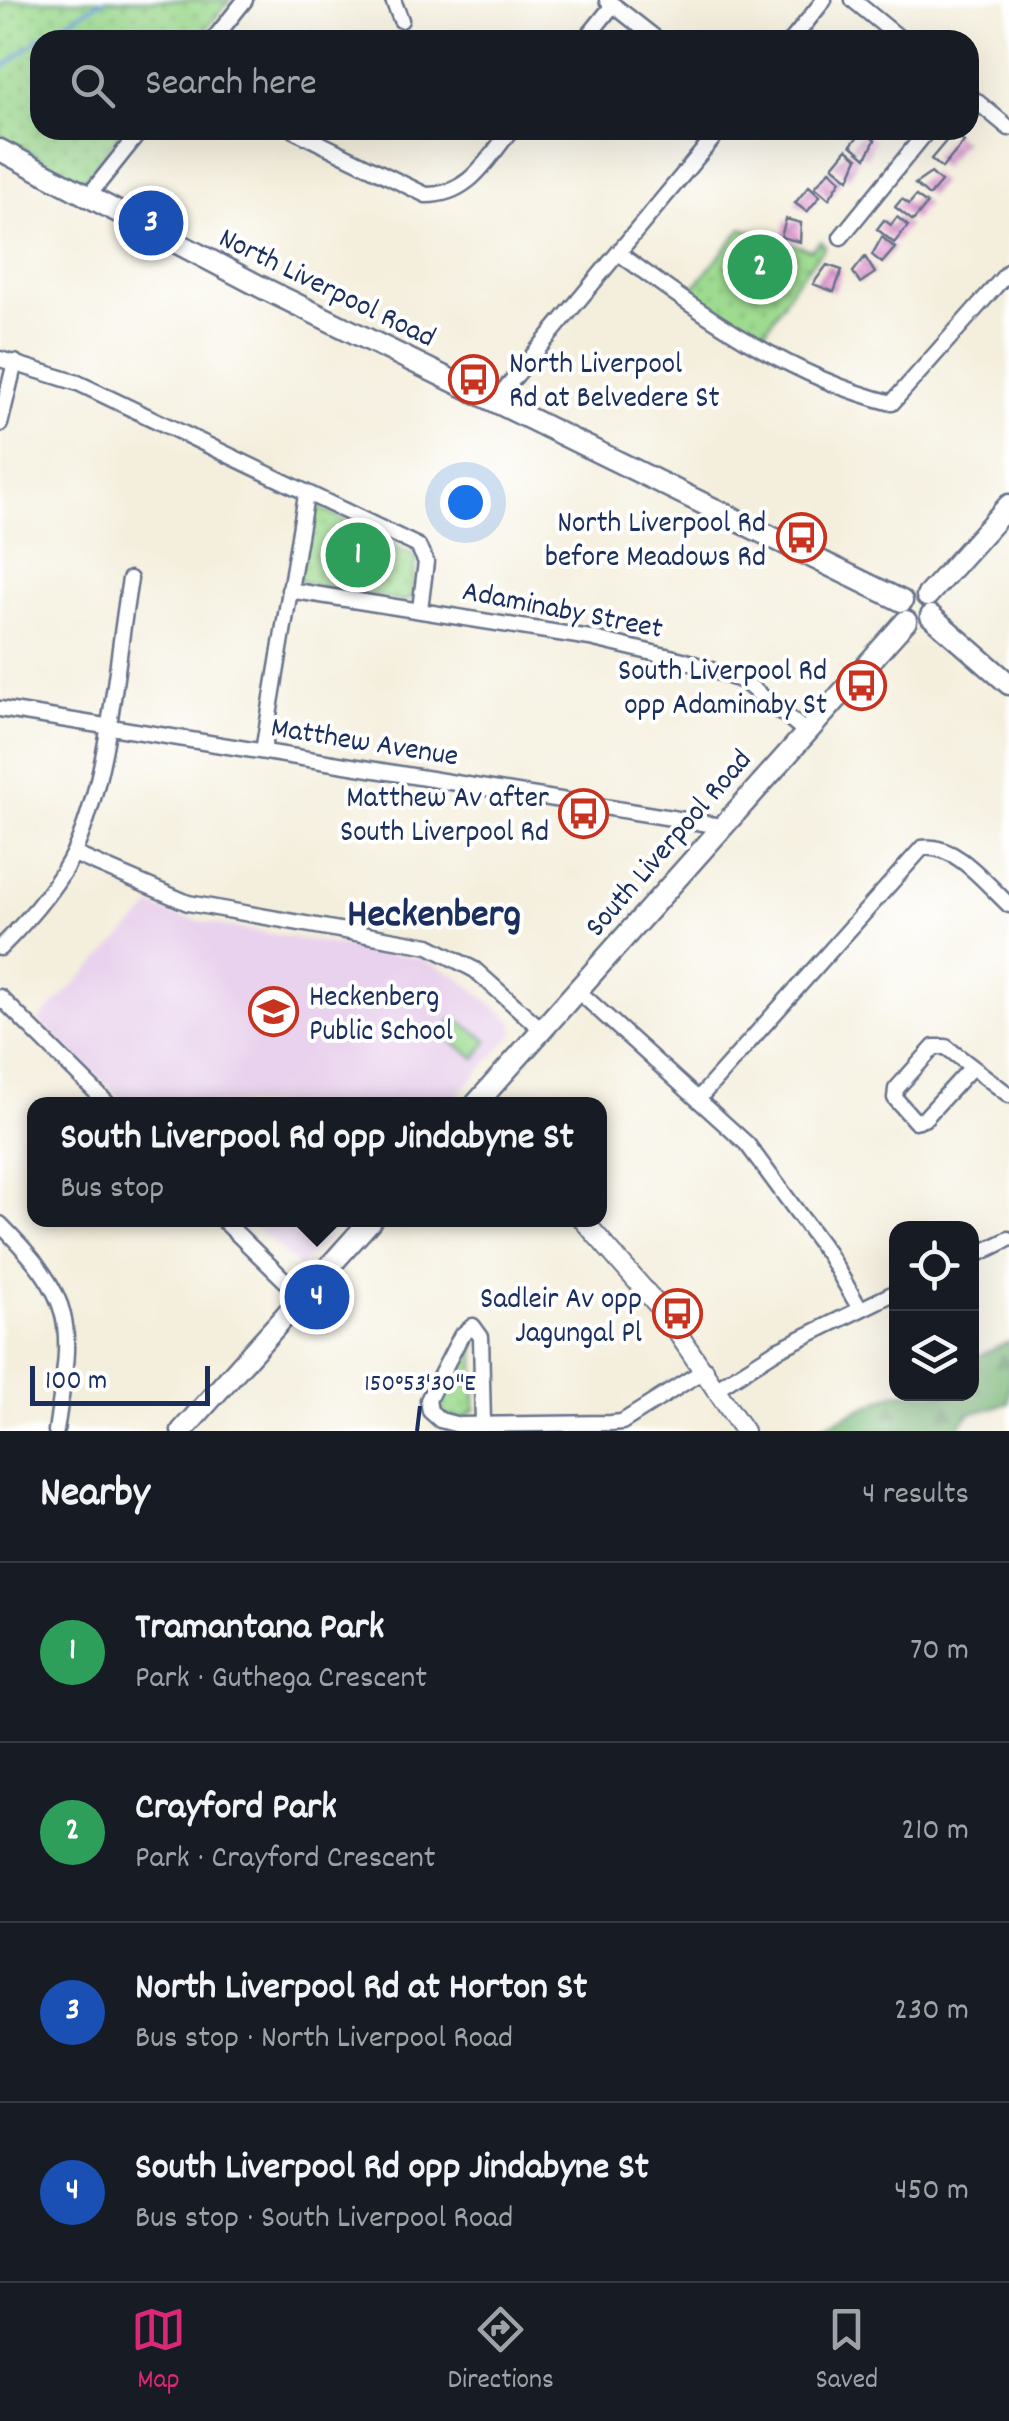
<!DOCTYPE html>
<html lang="en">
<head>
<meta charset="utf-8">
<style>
	:root { --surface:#171b24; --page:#242831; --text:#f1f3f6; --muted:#9ea1a6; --line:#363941; --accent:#db2777 }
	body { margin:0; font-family:Dekko,sans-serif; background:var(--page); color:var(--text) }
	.controls { position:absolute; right:30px; bottom:30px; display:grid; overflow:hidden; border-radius:20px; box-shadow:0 10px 40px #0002 }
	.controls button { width:90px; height:90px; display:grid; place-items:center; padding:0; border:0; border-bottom:2px solid var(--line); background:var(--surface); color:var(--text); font:50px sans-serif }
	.scale { position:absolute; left:30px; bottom:25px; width:180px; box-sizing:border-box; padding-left:10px; border:5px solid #1b2f5e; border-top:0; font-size:28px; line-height:35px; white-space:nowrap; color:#1b2f5e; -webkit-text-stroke:8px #fff; paint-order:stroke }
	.you { position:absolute; left:465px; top:502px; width:35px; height:35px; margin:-25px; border:8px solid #fff; border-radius:50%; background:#1a73e8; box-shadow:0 0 0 15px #1a73e833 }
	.badge { display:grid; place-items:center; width:65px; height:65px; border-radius:50%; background:var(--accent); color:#fff; font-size:32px; font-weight:700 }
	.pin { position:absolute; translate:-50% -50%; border:5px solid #fff; box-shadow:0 2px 10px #0006 }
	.popup { position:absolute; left:27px; top:1097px; width:580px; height:130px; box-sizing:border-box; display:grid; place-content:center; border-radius:20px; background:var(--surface); filter:drop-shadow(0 2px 8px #0005); font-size:32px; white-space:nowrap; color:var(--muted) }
	.popup b { font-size:38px; color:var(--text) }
	.popup::after { content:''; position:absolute; left:50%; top:100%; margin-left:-20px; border:20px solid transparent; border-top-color:var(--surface) }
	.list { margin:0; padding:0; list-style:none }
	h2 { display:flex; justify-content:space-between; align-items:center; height:130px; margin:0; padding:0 40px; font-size:42px }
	h2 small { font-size:32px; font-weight:400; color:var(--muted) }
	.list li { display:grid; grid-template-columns:65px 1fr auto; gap:30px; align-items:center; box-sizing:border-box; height:180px; padding:0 40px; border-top:2px solid var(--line) }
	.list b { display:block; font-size:38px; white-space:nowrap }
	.list p { margin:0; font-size:32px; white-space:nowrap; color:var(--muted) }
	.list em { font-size:32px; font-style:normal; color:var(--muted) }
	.icon { flex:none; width:55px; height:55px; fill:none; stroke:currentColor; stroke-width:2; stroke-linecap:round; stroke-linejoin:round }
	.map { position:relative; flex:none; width:1009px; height:1431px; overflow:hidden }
	.search { position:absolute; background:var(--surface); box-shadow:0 10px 40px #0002; left:30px; right:30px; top:30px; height:110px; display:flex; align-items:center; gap:25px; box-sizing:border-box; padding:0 35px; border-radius:30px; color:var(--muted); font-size:38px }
	.sheet { height:850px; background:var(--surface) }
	nav { display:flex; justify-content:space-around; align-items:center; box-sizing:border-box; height:140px; border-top:2px solid var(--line); background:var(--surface); font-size:28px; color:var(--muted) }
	nav a { display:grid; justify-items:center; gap:5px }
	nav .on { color:var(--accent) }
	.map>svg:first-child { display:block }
</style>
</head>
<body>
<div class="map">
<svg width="1009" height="1431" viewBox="0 0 1009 1431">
	<defs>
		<pattern id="forest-firs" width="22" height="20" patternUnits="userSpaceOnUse" patternTransform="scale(2.5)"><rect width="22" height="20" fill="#7ebb7a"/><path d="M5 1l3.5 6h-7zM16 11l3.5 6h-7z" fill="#669867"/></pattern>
		<pattern id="park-dots" width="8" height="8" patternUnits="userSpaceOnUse" patternTransform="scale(2.5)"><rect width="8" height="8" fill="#9edb90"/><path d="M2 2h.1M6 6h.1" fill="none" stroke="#88bc7f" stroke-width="1.8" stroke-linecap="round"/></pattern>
		<pattern id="building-cross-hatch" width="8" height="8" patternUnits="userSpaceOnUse" patternTransform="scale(2.5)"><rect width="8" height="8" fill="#e8a7d9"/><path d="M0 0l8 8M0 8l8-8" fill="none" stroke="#bb88b3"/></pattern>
	</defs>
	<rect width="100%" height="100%" fill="#fff"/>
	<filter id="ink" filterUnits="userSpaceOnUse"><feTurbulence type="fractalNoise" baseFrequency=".01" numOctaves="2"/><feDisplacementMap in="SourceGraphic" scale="20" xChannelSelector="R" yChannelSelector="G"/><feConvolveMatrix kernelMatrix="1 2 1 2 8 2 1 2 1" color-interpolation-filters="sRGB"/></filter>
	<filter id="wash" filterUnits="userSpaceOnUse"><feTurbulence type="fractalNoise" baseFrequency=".0048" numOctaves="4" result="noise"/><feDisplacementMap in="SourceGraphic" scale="40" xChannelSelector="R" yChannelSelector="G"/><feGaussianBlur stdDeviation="2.25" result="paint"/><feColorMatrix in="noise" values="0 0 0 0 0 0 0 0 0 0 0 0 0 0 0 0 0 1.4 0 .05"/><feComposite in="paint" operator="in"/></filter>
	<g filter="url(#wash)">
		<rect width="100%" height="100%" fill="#f4efdd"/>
		<path fill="#e9d2ed" d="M153,906L173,915L223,926L422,959L457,976L514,1022V1033L449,1104H127L38,1021Z
			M249,1220H343L299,1267Z"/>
		<path fill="#9edb90" stroke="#5c8577" stroke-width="2.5" d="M454,1018L488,1040L476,1058L442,1035Z"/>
		<path fill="url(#forest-firs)" stroke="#4c756c" stroke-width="2.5" d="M1009,1342V1403L969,1414L956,1431H813L896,1393L972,1394V1359Z"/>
		<path fill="url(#park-dots)" stroke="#5c8577" stroke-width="2.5" d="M8,0H230L197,40H40V130H124L82,181L0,135V4Z
			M742,228L811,250L821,241L825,247L795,283L764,333L708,307L690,292Z
			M320,508L417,557L411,599L403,602L300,582L298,572L309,512Z
			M471,1341L475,1346V1410L462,1419L446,1416L434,1402L464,1344Z"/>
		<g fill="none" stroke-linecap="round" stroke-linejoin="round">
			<path stroke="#6ea2da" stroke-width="4" d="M0,70L43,36L104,0"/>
		</g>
		<g id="blocks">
			<path fill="url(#building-cross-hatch)" d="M863,130L875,140L866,158L851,145Z
				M953,133L964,142L942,168L931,159Z
				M847,149L858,158L849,179L833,166Z
				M830,170L841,180L829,199L815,187Z
				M931,173L941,182L929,196L915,184Z
				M809,186L820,196L807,212L795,203Z
				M916,196L927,204L913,221L895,207L902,199L909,204Z
				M897,217L908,226L894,243L877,229L884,220L891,225Z
				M786,219L801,223L800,242L781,237Z
				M882,237L895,248L882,263L872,255Z
				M865,257L875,273L860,283L853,272Z
				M827,265L842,270L834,292L813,284Z"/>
		</g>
	</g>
	<g filter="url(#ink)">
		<use href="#blocks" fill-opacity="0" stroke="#67728a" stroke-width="2.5"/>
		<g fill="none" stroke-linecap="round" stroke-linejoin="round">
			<defs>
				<path id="minor" d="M393,0L401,20
					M607,0L658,40
					M853,0L902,40
					M213,40L245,0
					M585,40L613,5
					M792,40L824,0
					M969,95L1009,128
					M293,130L426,195C469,195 486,161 511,130
					M86,199L141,130
					M841,237L928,130
					M620,254C702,315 792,378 892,403L1009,271
					M0,359L78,383L418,546L426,562L420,609
					M495,401L720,130
					M0,424L15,362
					M289,590L590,638L683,660L743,681L805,731
					M0,709L721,826
					M263,751L306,495
					M74,854L188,903L429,946L475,970L541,1029
					M0,948C27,921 59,885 75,850C111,767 115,668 130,579
					M577,990L747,1144L828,1254L860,1309
					M0,997L108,1104
					M972,1067L924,1119L915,1121L895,1098L896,1089L934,1047H946L1009,1095
					M699,1098L922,848C956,843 986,884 1009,905
					M223,1220L302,1297
					M0,1224C79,1304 72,1324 56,1431
					M972,1257L1009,1239
					M717,1388L777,1350L896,1292
					M483,1424L481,1337L473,1326L461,1336L428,1400L430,1411L440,1420L459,1425L611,1423L622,1422L706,1369"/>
				<path id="tertiary" d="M583,1220L662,1310L744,1431"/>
				<path id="secondary" d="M0,150L259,286L902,601
					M927,596L1009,505
					M931,616L1009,684
					M476,1104L906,621
					M182,1431L371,1220"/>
			</defs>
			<use href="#minor" stroke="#67728a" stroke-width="19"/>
			<use href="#tertiary" stroke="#67728a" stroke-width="22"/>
			<use href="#secondary" stroke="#67728a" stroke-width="25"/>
			<use href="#minor" stroke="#fff" stroke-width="14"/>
			<use href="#tertiary" stroke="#fff" stroke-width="18"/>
			<use href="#secondary" stroke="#fff" stroke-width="20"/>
		</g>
	</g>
	<path fill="none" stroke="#1b2f5e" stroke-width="4" d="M417,1431L420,1406"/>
	<defs>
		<symbol id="bus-ring" viewBox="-11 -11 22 22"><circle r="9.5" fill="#fff" stroke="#c8321e" stroke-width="1.5"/><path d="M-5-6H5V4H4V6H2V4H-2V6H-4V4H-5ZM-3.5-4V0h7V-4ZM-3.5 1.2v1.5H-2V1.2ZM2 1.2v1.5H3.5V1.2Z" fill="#c8321e"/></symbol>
		<symbol id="school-ring" viewBox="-11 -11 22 22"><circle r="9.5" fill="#fff" stroke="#c8321e" stroke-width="1.5"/><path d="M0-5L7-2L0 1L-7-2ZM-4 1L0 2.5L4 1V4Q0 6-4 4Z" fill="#c8321e"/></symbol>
	</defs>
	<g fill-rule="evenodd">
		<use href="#bus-ring" x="446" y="352" width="55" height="55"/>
		<use href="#bus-ring" x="774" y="510" width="55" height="55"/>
		<use href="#bus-ring" x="834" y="658" width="55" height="55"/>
		<use href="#bus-ring" x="556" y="786" width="55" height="55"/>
		<use href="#school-ring" x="246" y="984" width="55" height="55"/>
		<use href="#bus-ring" x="650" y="1286" width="55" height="55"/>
	</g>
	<g text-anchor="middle" stroke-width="8" stroke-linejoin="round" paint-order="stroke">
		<g font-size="30" fill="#1b2f5e" stroke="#fff">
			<text transform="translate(328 286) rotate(26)" y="10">North Liverpool Road</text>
			<text transform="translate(563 608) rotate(11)" y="10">Adaminaby Street</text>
			<text transform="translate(365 740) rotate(9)" y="10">Matthew Avenue</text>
			<text transform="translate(667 842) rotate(-49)" y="10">South Liverpool Road</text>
		</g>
		<g font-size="30" fill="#1b2f5e" stroke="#fff" text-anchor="end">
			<text x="509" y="372" text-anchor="start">North Liverpool<tspan x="509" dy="34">Rd at Belvedere St</tspan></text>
			<text x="766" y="531">North Liverpool Rd<tspan x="766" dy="34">before Meadows Rd</tspan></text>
			<text x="827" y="679">South Liverpool Rd<tspan x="827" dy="34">opp Adaminaby St</tspan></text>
			<text x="549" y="806">Matthew Av after<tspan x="549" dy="34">South Liverpool Rd</tspan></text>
			<text x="309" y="1005" text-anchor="start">Heckenberg<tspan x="309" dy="34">Public School</tspan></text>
			<text x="642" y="1307">Sadleir Av opp<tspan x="642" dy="34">Jagungal Pl</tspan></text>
		</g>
		<g font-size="40" font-weight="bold" fill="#1b2f5e" stroke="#fff">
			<text x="434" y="925">Heckenberg</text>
		</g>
	</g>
	<g font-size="25" text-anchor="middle" fill="#1b2f5e" stroke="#fff" stroke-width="8" stroke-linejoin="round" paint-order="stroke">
		<text x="420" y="1390">150°53'30"E</text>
	</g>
</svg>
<div class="controls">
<button><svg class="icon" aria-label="locate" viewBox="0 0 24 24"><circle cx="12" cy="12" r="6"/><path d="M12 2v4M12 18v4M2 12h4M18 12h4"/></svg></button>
<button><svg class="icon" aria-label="layers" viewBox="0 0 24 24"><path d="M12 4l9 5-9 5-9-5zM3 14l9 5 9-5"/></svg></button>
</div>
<div class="scale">100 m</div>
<div class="you"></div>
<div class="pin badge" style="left:358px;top:555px;background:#2e9e5b">1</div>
<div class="pin badge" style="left:760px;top:267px;background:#2e9e5b">2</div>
<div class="pin badge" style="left:151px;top:223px;background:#1a4fb4">3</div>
<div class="pin badge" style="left:317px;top:1297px;background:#1a4fb4">4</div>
<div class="popup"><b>South Liverpool Rd opp Jindabyne St</b>Bus stop</div>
<div class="search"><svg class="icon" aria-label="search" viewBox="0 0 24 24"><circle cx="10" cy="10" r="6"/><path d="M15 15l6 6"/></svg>Search here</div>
</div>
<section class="sheet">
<h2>Nearby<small>4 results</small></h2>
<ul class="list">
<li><span class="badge" style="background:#2e9e5b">1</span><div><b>Tramantana Park</b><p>Park · Guthega Crescent</p></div><em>70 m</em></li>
<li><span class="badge" style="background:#2e9e5b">2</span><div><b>Crayford Park</b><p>Park · Crayford Crescent</p></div><em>210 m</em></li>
<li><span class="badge" style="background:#1a4fb4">3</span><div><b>North Liverpool Rd at Horton St</b><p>Bus stop · North Liverpool Road</p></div><em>230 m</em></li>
<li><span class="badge" style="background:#1a4fb4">4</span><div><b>South Liverpool Rd opp Jindabyne St</b><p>Bus stop · South Liverpool Road</p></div><em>450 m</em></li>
</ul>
</section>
<nav>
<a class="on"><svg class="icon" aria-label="map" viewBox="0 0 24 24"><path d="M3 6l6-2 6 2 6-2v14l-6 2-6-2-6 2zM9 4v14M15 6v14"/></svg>Map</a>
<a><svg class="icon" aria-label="directions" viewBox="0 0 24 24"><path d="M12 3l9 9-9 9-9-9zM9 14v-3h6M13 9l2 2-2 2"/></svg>Directions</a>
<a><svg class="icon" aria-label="saved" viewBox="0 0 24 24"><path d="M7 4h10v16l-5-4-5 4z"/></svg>Saved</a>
</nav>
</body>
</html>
